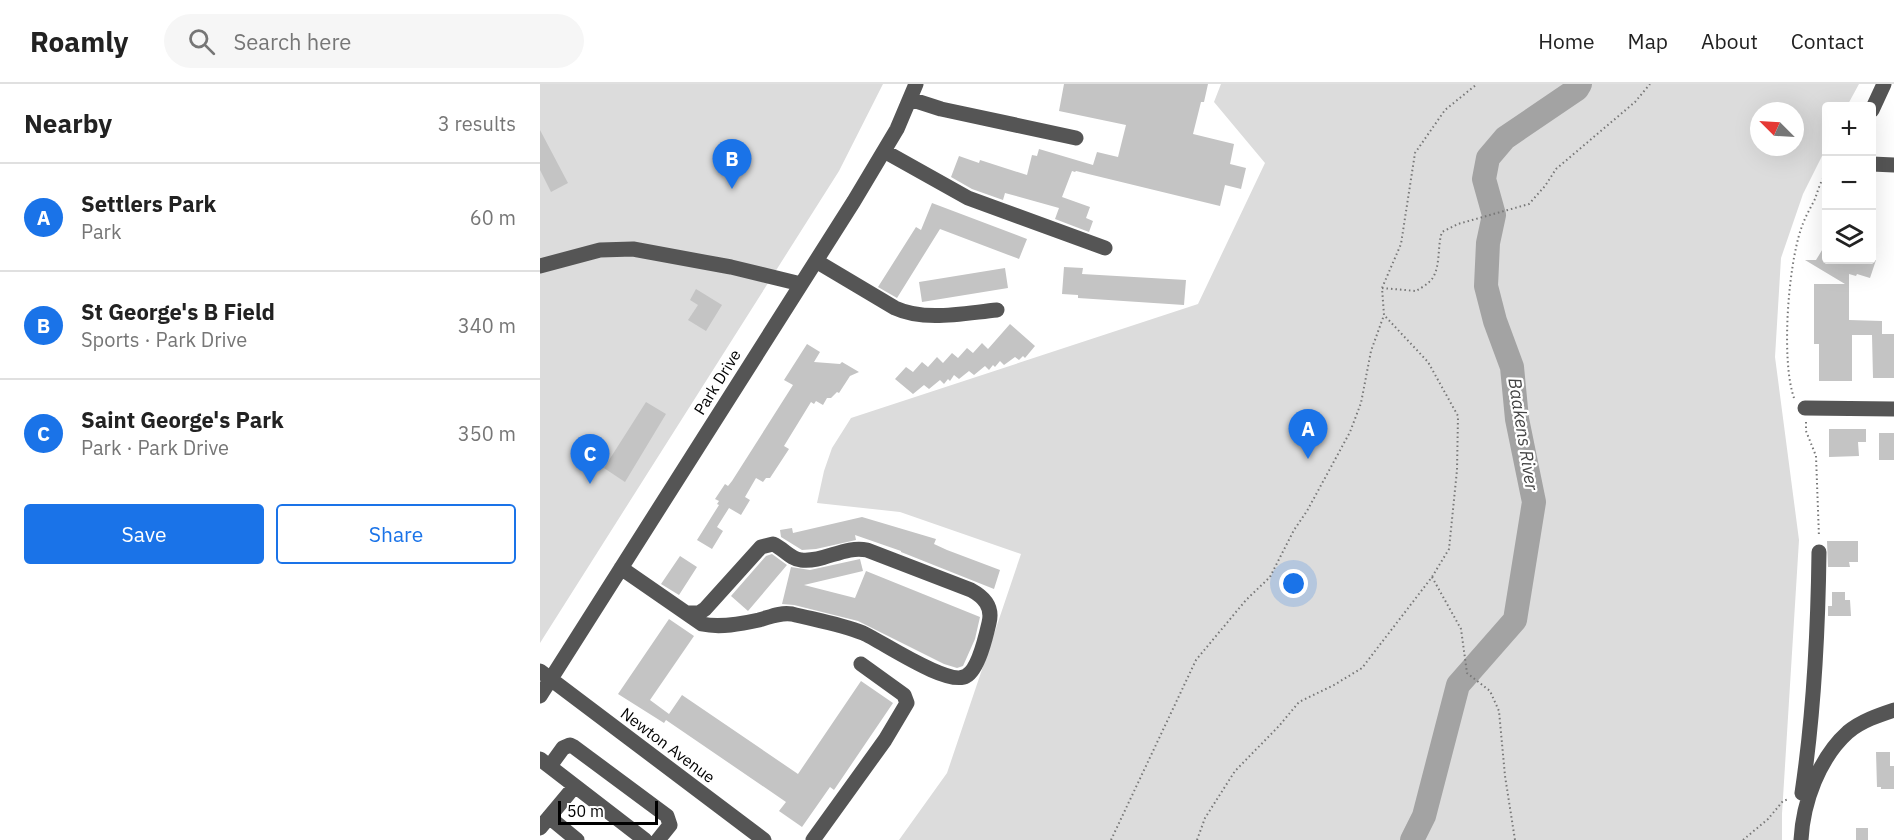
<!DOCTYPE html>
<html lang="en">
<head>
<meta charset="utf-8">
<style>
	:root { --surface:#fff; --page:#f6f6f6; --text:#222; --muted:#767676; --line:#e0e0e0; --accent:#1a73e8 }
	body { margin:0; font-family:"IBM Plex Sans",sans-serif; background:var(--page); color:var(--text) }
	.controls { position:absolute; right:18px; top:18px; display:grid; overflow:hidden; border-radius:6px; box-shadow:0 6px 24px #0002 }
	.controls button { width:54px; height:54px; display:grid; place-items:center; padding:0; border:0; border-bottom:2px solid var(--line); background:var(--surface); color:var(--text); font:30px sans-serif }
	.compass { position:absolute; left:1210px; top:18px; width:54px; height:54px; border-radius:50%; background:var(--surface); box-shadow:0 6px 24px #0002; rotate:294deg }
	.scale { position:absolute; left:18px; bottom:15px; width:100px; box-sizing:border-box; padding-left:6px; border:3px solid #000; border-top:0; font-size:16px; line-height:21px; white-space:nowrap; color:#000; -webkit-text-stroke:4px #fff; paint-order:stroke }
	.you { position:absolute; left:754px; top:500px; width:21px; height:21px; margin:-15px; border:4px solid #fff; border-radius:50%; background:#1a73e8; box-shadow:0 0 0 9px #1a73e833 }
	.badge { display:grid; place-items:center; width:39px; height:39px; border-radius:50%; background:var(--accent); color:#fff; font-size:20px; font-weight:700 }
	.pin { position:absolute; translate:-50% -50px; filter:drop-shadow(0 2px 3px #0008) }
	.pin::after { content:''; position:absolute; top:32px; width:21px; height:18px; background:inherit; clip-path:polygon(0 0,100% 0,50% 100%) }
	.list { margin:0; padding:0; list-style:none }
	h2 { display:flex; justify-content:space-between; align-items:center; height:78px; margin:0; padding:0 24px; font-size:26px }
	h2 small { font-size:20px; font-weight:400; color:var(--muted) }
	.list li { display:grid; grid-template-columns:39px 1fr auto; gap:18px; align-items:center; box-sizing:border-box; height:108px; padding:0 24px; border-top:2px solid var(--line) }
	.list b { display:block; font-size:22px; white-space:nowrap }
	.list p { margin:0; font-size:20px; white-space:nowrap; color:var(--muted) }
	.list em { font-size:20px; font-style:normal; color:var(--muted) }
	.actions { display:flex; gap:12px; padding:18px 24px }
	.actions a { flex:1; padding:14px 0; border:2px solid var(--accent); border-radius:6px; text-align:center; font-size:21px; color:var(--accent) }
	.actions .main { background:var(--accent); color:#fff }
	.icon { flex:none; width:33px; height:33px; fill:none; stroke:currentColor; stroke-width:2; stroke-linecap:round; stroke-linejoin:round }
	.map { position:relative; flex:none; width:1354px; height:756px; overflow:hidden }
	header { display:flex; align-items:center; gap:36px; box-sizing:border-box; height:84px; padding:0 30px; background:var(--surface); border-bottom:2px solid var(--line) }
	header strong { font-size:28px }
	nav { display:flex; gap:33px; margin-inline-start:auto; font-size:21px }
	.search { width:420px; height:54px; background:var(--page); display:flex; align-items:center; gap:15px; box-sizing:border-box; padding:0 21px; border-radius:33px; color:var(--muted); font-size:22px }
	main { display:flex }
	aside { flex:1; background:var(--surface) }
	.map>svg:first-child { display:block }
</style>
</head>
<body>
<header>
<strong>Roamly</strong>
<div class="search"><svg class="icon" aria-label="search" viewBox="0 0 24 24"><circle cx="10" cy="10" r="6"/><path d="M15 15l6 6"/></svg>Search here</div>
<nav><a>Home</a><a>Map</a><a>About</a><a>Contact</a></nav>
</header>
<main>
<aside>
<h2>Nearby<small>3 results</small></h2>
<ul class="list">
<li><span class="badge">A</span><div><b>Settlers Park</b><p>Park</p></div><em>60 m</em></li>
<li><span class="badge">B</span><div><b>St George's B Field</b><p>Sports · Park Drive</p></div><em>340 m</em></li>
<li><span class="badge">C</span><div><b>Saint George's Park</b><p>Park · Park Drive</p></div><em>350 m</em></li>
</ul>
<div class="actions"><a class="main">Save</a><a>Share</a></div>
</aside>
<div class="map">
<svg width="1354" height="756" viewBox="0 0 1354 756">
	<rect width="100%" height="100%" fill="#fff"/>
	<path fill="#dcdcdc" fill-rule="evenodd" d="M0,0H343L299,87L0,559Z
		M681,0H1319L1307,22H1286V64L1263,110L1241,174L1235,273L1259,456L1242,730V756H359L407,689L481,470L360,428L277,419L284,387L292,364L311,334L658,220L725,79L674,18ZM1219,27H1255V63H1219Z"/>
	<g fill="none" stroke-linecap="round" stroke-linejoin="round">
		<path stroke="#a3a3a3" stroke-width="24" d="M872,756L884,732L918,601L975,536L994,418L977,335L972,283L955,237L946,202L948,159L954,131L944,95L948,74L965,54L1037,5L1040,0"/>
	</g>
	<path fill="#c4c4c4" d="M524,0H668L664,18H661L653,50L694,60L690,80L706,84L701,105L685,101L680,122L536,87L535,88L532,87L522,113L550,123L546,134L553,137L549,148L515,135L519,124L465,109L463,116L432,105L411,93L419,72L439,79L440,76L487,91L492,71L497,72L499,65L553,81L557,68L578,73L586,41L519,27Z
		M0,46L28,99L11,108L0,86Z
		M392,119L487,155L479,175L400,145L357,214L338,203L376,143L381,146Z
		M1287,158V176H1336L1330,194L1317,190L1316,192L1309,190V236L1342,237V250H1354V294H1333L1332,251H1312V297H1279V260H1274V200H1305L1265,176H1276Z
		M524,183L543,184L542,190L646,196L644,221L538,214V211L522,210Z
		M465,184L468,204L382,218L379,198Z
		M156,205L182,221L166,247L148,236L158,221L150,216Z
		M470,240L495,262L485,274L483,272L479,276L475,273L464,281L460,277L455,283L453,281L449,286L445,282L434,291L429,287L419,295L414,291L410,297L408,295L404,300L400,296L389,305L384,301L373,310L355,295L366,283L373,288L382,278L388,283L397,273L403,279L412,269L418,274L427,264L433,269L442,259L448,265Z
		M267,260L280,268L274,278L300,280L302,278L319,288L310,292L299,309L297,308L291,314H287L283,321L276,317L274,320L271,318L244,362L249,365L230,394H226L223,398L216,394L205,413L210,416L201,431L189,424L177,443L183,447L172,465L157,456L179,421L177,420L179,417L175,415L185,400L188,402L192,397L253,301L244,296Z
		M106,318L126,330L85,398L64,384Z
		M1289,345H1326V358H1318L1319,372L1289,373Z
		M1339,349H1354V376H1339Z
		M322,433L396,455L394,460L407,466L460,486L454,505L361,468V467L315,451L316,456L276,465L262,466L241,453L240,446L252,444L253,449Z
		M1287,457H1318V478H1309L1310,483H1288Z
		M232,470L247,481L208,527L191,512L226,472Z
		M140,472L157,483L139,511L121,500Z
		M320,475L323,487L264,501L315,514L326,487L440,533L435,555L423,582L417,584L404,580L318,537L254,521L242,520L251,483L270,486Z
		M1292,508H1305V516H1310L1311,532H1288V522H1292Z
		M129,535L154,552L110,616L129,630L142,611L258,690L321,597L353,619L294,706L290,703L262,743L239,727L246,718L126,636L124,639L78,610Z
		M1336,668H1350V682H1354V705H1341V703H1337Z
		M1316,744H1328V756H1316Z"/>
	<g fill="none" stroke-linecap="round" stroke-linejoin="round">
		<path stroke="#777" stroke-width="2" stroke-dasharray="1.5 3" stroke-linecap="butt" d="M842,204L876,207C881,204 888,200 892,195C901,182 897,162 902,148L918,140L989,120L1005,102L1016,85L1095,18L1110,0
			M1254,314C1241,277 1248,183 1261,145C1264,135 1270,125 1275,115C1278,107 1280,97 1286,91
			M1266,338V347L1276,372L1279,453
			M892,493L921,545L927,589L950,607L959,627L965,692L975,756
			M571,756L656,576L706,516L730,493L754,446L767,427L810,348L821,319L831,267L844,231L842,204L861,160L875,69L905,26L937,0
			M657,756L665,734L695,687L739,642L759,618L794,601L822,584L892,493L909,465L917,386L918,332L888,278L844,231
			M1203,756L1228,735L1243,717L1249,715"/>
		<path stroke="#555" stroke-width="15" d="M370,15L401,25L536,54
			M1332,26L1344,0
			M344,67L428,114L565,164
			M1332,80L1354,81
			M276,177L355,224C385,238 425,229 457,226
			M0,182L60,166L93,165L191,183L261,200
			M1265,324L1354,325
			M81,484L162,540C180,544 201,540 219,536C230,533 240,528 252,530C276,536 300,540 323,549C343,558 408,603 426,592C438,586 446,552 449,539C453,523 444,513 431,506L327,466C305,461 283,479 261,476C250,475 243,464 233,460L221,463L165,525L159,529H147
			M0,587L224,756
			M0,612L314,117L357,45L376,0
			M0,675L105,756
			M10,682L23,664L30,661L34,663L127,732L130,741L118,756
			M1270,708L1262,709C1274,629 1278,549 1279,468
			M9,733L37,756
			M0,744L35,702
			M273,756L345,656L367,619L364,611L321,580
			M1261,756C1263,718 1279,674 1308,648C1321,637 1339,631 1354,626"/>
	</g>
	<g text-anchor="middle" stroke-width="4.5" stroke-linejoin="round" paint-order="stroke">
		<g font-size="16" fill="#000" stroke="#fff">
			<text transform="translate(177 298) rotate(-58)" y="6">Park Drive</text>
			<text transform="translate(128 661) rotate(37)" y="6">Newton Avenue</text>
		</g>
		<g font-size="18" font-style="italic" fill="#444" stroke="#fff">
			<text transform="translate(983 350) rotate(81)" y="6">Baakens River</text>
		</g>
	</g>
</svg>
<div class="controls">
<button>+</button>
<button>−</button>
<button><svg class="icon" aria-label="layers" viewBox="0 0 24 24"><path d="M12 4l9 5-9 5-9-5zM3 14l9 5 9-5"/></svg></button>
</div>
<svg class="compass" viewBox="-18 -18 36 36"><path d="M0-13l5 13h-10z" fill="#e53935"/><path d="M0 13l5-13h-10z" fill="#767676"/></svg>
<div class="scale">50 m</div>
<div class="you"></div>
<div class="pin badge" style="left:768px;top:375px">A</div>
<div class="pin badge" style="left:192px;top:105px">B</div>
<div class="pin badge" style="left:50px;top:400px">C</div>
</div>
</main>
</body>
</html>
